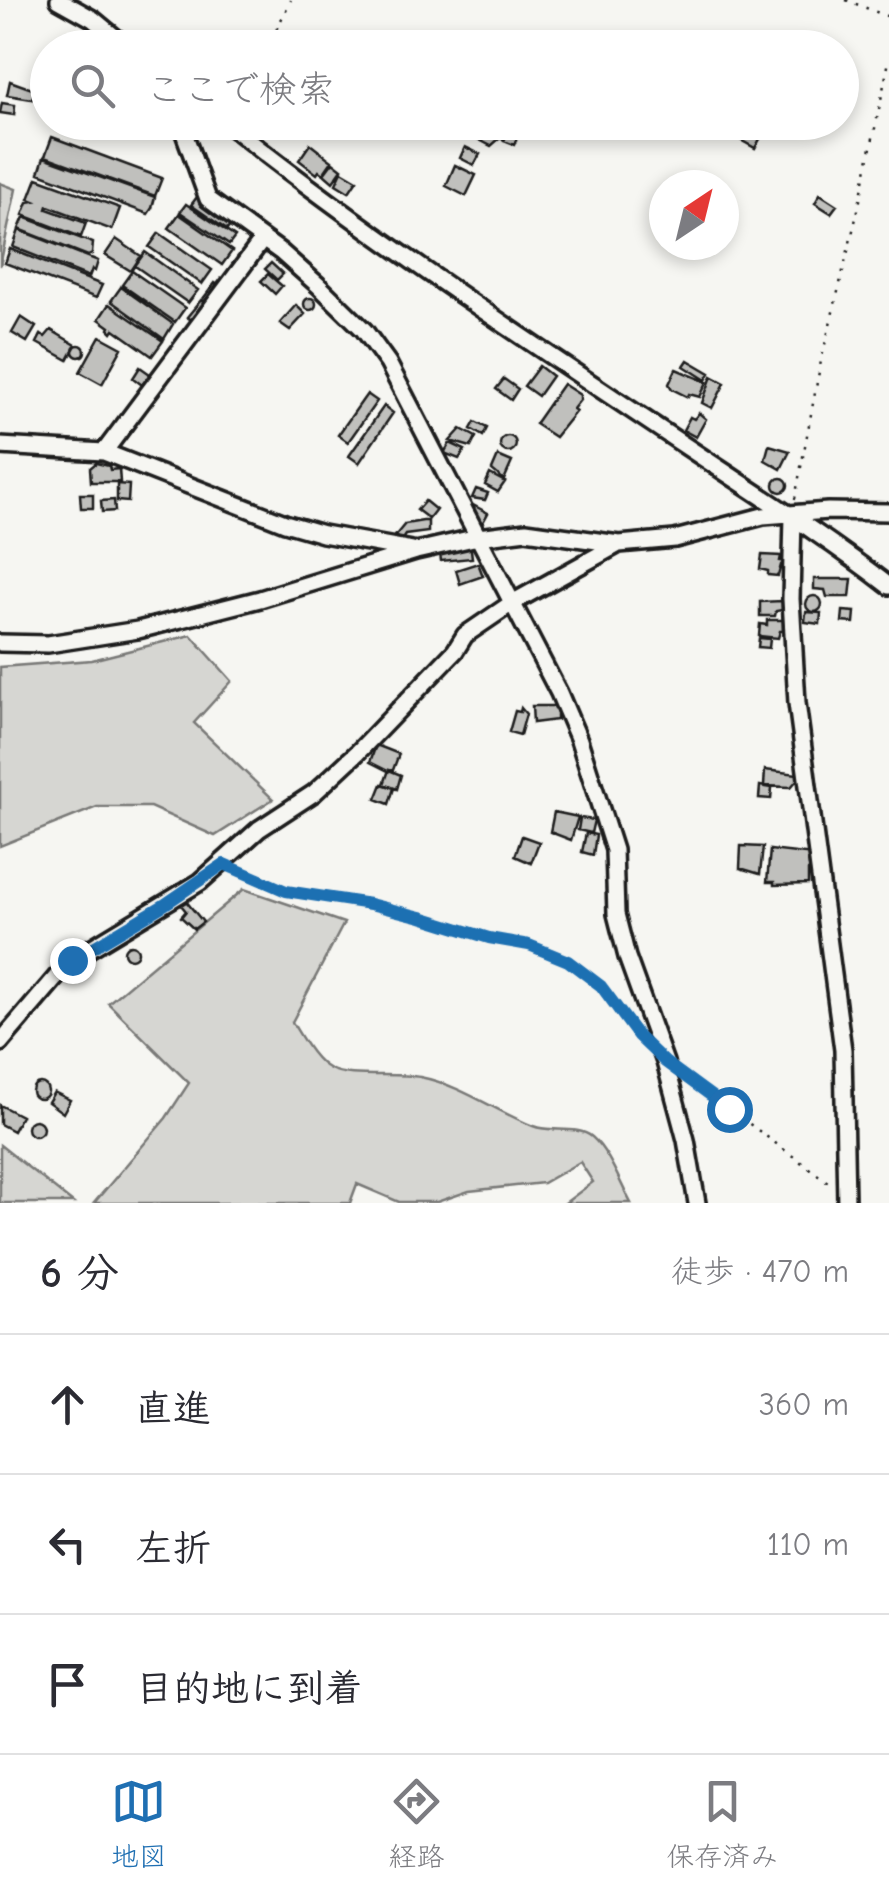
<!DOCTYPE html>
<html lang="ja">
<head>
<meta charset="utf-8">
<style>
	:root { --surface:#fff; --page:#f7f7f7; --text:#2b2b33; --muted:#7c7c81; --line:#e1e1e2; --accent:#1f6fb2 }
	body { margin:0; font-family:"Comic Neue","Klee One",sans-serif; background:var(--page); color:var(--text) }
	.compass { position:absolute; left:649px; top:170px; width:90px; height:90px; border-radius:50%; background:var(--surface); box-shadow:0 5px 15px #0003; rotate:35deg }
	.stop { position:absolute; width:30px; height:30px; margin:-22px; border:8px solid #1f6fb2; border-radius:50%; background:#fff }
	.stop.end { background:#1f6fb2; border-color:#fff; box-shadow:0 2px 10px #0008 }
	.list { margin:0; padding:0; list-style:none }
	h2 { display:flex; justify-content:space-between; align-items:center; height:130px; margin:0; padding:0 40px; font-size:42px }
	h2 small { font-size:32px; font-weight:400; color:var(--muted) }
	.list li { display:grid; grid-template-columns:65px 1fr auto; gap:30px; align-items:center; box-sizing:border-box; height:140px; padding:0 40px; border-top:2px solid var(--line) }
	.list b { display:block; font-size:38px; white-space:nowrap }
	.list em { font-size:32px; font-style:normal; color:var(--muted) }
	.icon { flex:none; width:55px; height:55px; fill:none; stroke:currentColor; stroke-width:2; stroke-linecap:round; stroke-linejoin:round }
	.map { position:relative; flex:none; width:889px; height:1203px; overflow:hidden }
	.search { position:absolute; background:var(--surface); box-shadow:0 5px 15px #0003; left:30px; right:30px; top:30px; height:110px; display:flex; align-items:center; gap:25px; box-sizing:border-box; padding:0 35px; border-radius:55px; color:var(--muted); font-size:38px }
	.sheet { height:550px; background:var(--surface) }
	nav { display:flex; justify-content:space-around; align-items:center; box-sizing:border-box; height:140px; border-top:2px solid var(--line); background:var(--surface); font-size:28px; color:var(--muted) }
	nav a { display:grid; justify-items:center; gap:5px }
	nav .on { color:var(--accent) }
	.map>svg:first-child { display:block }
</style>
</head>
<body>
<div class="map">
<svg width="889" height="1203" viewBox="0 0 889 1203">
	<rect width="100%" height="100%" fill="#f6f6f2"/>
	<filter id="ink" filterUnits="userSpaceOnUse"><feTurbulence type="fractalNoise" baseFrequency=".01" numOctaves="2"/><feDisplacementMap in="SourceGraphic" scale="20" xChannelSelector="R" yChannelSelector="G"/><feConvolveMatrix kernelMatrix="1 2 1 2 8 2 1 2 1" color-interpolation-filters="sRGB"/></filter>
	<g filter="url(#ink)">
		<path fill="#d6d6d2" stroke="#797977" stroke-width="2.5" d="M0,183L16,189L0,266Z
			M191,635L232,681L194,723L273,799L215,836L150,807H97L0,846V667L92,660Z
			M244,889L344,923L292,1022C301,1036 314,1061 330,1069C348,1079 396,1072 420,1077C461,1085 495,1111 533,1126C550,1133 578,1125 592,1137C609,1152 620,1183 631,1203H565L593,1182L580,1162L543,1183L469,1191L437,1202H399L357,1184L350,1203H94L166,1118L189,1083L108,1003Z
			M0,1145L73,1203H0Z"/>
		<path fill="#c0c0bd" stroke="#1c1c1c" stroke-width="2.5" d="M10,81L35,90L32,99L7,95Z
			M2,103L15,105L14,115L0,113Z
			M475,122H502L508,128L504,140L500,138L491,146L470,135Z
			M699,122H727L720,135Z
			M733,125L760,139L755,148L728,133Z
			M510,127L520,131L514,145L504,141Z
			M52,137L162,178L155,196L45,156Z
			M310,144L332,161L323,174L319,171L317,174L299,160Z
			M465,147L480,154L474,165L460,158Z
			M44,157L155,197L152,208L148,214L39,173Z
			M333,162L342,169L333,182L324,174Z
			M455,165L476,175L466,196L446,186Z
			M342,171L357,180L349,192L336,184Z
			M37,178L120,208L112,230L48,206L47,209L86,223L81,237L23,215L28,202L34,201L29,199Z
			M820,194L837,205L831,213L815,203Z
			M197,197L233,222V228L230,226L227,230L191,205Z
			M186,204L235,237L229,245L180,212Z
			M179,214L232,251L222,265L169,228Z
			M24,217L93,243L92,254L88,256L19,229Z
			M19,230L96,260L98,261L95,271L92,269L89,277L13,247Z
			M159,233L212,270L202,284L149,247Z
			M116,239L141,256L131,271L105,255Z
			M10,249L102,285L96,298L5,263Z
			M145,252L198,290L188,303L135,266Z
			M271,263L283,274L277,280L265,269Z
			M132,271L185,308L175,322L122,285Z
			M268,274L282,286L275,294L261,281Z
			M215,283L221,288L208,305L202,300Z
			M121,287L173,324L164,339L111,301Z
			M304 304a6 6 0 1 1 12 0a6 6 0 1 1-12 0Z
			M201,300L207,306L194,322L187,317Z
			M109,304L163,341L152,356L114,329L112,332L109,329L110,327L99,319Z
			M296,305L305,314L290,330L280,323Z
			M21,317L36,327L27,342L12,333Z
			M51,330L76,345L68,360L37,343L41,335L45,337Z
			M100,336L122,348L102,384L80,372Z
			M73 351a6 6 0 1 1 12 0a6 6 0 1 1-12 0Z
			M688,360L710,373L706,380L684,366Z
			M539,366L552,376L538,396L524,386Z
			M140,367L150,374L142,385L133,378Z
			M676,369L707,382L700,397L689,394L688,397L672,389L669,384Z
			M712,376L725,383L712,408L702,403Z
			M504,379L518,389L511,400L496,389Z
			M563,384L580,395V400L573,409L576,411L555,437L535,424Z
			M367,394L377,401L348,442L338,435Z
			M384,406L393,413L359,463L349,456Z
			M699,413L706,419L696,437L683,430L690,417L694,419Z
			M475,422L487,428L483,436L471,429Z
			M461,429L476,437L471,447L450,441Z
			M500 444a8 8 0 1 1 16 0a8 8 0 1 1-16 0Z
			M450,443L465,450L459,459L444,453Z
			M769,445L790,451L781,469L765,460Z
			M498,456L512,462L504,480L492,470Z
			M96,463L109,466L110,470L119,469L120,482H91L90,468Z
			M490,474L505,482L498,492L485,485Z
			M774 485a7 7 0 1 1 14 0a7 7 0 1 1-14 0Z
			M117,484L129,485L128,502L117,501Z
			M476,489L488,493L485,500L472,498Z
			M80,494H93V508H81Z
			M114,500L115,511L102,512L101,501Z
			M425,501L436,510L429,519L417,510Z
			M473,505L488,513L482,524L469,513Z
			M423,521H428V532L405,535L401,541L395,536L405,524Z
			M470,541L472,558L441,561L439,546Z
			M762,555L781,556L780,561H789V566L781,565L778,576L768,575V571L760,569Z
			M478,563L483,576L460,584L456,570Z
			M814,579H852L850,597H827L825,590L814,589Z
			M806 604a8 8 0 1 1 16 0a8 8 0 1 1-16 0Z
			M782,601V610L776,611L775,616H760V602Z
			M843,611L855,612L854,623L842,622Z
			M806,612L821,613L820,624L805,622Z
			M767,620H783V631H780L778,638L759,636L760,624L767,625Z
			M759,638L770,639L769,648L758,647Z
			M532,706H557V720L533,723Z
			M521,708L526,714L520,735L509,732L515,711L520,712Z
			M376,745L399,754L393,770L388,771L370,762Z
			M389,770L401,775L397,789L384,784Z
			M765,770L798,774L797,780L791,787L764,786Z
			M382,784L394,788L389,804L376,799Z
			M760,786L772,788L771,799L759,798Z
			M554,812L578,817L571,840L550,832Z
			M580,818L594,820L591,833L578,830Z
			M586,833L596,835L593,855L582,852Z
			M522,836L539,842L531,863L515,856Z
			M741,846L763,847L760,874L740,868Z
			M770,850L814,855L815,871H808V884L774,885V882H767Z
			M186,901L203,922L194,929L181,917L186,911L181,905Z
			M124 952a7 7 0 1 1 14 0a7 7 0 1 1-14 0Z
			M32 1091a8 8 0 1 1 16 0a8 8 0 1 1-16 0Z
			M54,1092L70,1100L63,1113L48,1102Z
			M0,1105L21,1116L13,1131L0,1124Z
			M27 1128a8 8 0 1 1 16 0a8 8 0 1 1-16 0Z"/>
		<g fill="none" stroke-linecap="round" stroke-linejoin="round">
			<defs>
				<path id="minor" d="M59,0L93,19L128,48
					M180,122L208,199L281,252L318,285L364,330L388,363L559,693L579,740L614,850L616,914L627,957L665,1062L686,1140L697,1203
					M225,122C371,238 527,340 681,443C751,490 822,534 889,586
					M0,446L104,452L285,523L323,534L412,550
					M104,452L263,239
					M793,516L791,599L797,703L843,1050L846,1203
					M0,643L48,644L138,630L260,599L416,551L478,537L526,531L619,544L675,539L763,516L828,511L889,512
					M0,1043L71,960L200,882L259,829L314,793L357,753L455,651L465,635L512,603L617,545"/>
			</defs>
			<use href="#minor" stroke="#1c1c1c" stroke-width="22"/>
			<path stroke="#1c1c1c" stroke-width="2.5" stroke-dasharray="2.5 8" stroke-linecap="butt" d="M846,0L889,17
				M267,48L291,0
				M795,499L821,361L858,210L889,61
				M234,869L286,891L370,904L421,917L489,938L529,945L568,961L601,986L642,1040
				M682,1074L832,1185"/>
			<use href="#minor" stroke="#f6f6f2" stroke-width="15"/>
		</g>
	</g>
	<g fill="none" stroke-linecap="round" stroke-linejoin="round" filter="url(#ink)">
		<path stroke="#1f6fb2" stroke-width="12" d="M72,960L164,905L224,864L286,891L370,904L421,917L489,938L529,945L568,961L601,986L638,1036L665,1062L729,1109"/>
	</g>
</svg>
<svg class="compass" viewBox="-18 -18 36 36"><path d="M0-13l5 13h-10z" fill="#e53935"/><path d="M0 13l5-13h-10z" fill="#7c7c81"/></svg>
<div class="stop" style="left:729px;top:1109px"></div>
<div class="stop end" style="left:72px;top:960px"></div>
<div class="search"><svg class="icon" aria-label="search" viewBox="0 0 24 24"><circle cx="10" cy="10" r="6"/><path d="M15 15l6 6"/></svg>ここで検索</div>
</div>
<section class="sheet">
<h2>6 分<small>徒歩 · 470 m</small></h2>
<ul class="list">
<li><svg class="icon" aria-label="ahead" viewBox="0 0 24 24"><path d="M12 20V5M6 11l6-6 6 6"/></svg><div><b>直進</b></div><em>360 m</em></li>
<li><svg class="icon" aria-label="left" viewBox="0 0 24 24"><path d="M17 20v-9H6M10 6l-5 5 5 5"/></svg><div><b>左折</b></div><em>110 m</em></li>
<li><svg class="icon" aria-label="arrive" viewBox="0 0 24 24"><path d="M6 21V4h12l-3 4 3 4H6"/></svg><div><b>目的地に到着</b></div></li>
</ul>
</section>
<nav>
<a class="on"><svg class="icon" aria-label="map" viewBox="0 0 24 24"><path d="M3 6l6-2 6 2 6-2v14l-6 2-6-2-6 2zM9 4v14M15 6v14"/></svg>地図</a>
<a><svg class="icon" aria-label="directions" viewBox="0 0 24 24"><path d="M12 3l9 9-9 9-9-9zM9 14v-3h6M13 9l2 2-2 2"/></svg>経路</a>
<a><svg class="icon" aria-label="saved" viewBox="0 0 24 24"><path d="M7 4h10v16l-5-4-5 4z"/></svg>保存済み</a>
</nav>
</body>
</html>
